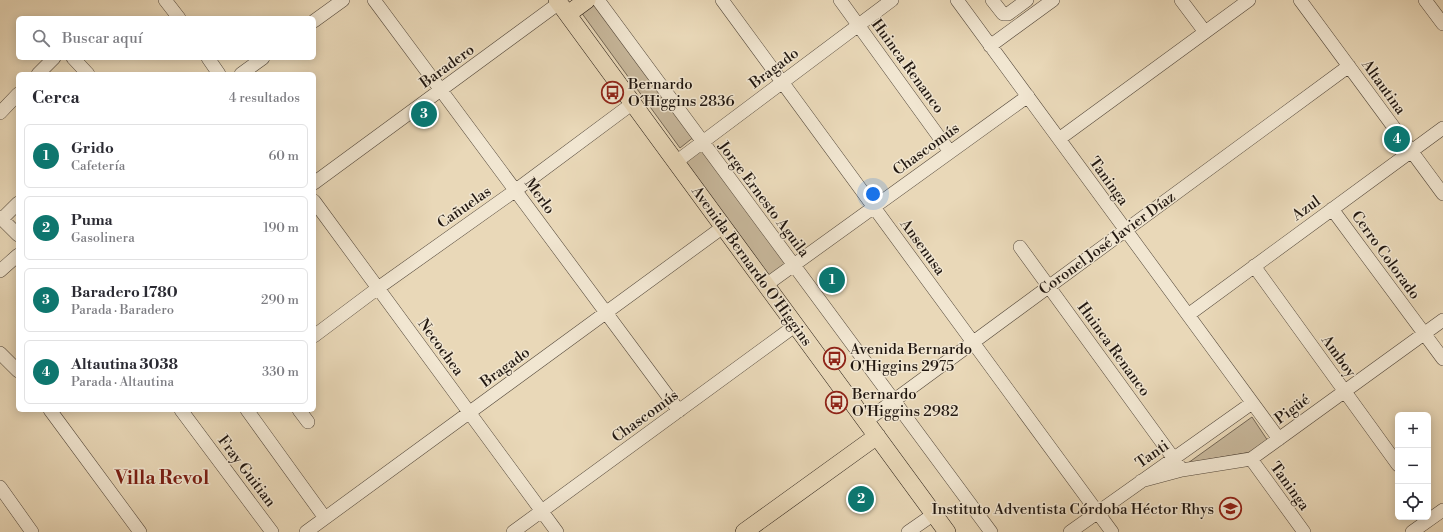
<!DOCTYPE html>
<html lang="es">
<head>
<meta charset="utf-8">
<style>
	:root { --surface:#fff; --page:#f7f7f7; --text:#2b2b33; --muted:#7c7c81; --line:#e1e1e2; --accent:#0f766e }
	body { margin:0; font-family:"Libre Bodoni",serif; background:var(--page); color:var(--text) }
	.controls { position:absolute; right:12px; bottom:12px; display:grid; overflow:hidden; border-radius:6px; box-shadow:0 2px 10px #0003 }
	.controls button { width:36px; height:36px; display:grid; place-items:center; padding:0; border:0; border-bottom:1px solid var(--line); background:var(--surface); color:var(--text); font:20px sans-serif }
	.you { position:absolute; left:873px; top:194px; width:14px; height:14px; margin:-10px; border:3px solid #fff; border-radius:50%; background:#1a73e8; box-shadow:0 0 0 6px #1a73e833 }
	.badge { display:grid; place-items:center; width:26px; height:26px; border-radius:50%; background:var(--accent); color:#fff; font-size:13px; font-weight:700 }
	.pin { position:absolute; translate:-50% -50%; border:2px solid #fff; box-shadow:0 1px 4px #0006 }
	.list { margin:0; padding:0; list-style:none }
	h2 { display:flex; justify-content:space-between; align-items:center; height:52px; margin:0; padding:0 16px; font-size:17px }
	h2 small { font-size:13px; font-weight:400; color:var(--muted) }
	.list li { display:grid; grid-template-columns:26px 1fr auto; gap:12px; align-items:center; box-sizing:border-box; height:64px; margin:0 8px 8px; padding:0 8px; border:1px solid var(--line); border-radius:6px }
	.list b { display:block; font-size:15px; white-space:nowrap }
	.list p { margin:0; font-size:13px; white-space:nowrap; color:var(--muted) }
	.list em { font-size:13px; font-style:normal; color:var(--muted) }
	.icon { flex:none; width:22px; height:22px; fill:none; stroke:currentColor; stroke-width:2; stroke-linecap:round; stroke-linejoin:round }
	.map { position:relative; flex:none; width:1443px; height:532px; overflow:hidden }
	.search { position:absolute; background:var(--surface); box-shadow:0 2px 10px #0003; left:16px; top:16px; width:300px; height:44px; display:flex; align-items:center; gap:10px; box-sizing:border-box; padding:0 14px; border-radius:6px; color:var(--muted); font-size:15px }
	.panel { position:absolute; background:var(--surface); box-shadow:0 2px 10px #0003; left:16px; top:72px; width:300px; height:340px; border-radius:6px }
	.map>svg:first-child { display:block }
</style>
</head>
<body>
<div class="map">
<svg width="1443" height="532" viewBox="0 0 1443 532">
	<rect width="100%" height="100%" fill="#e9d8b8"/>
	<filter id="stains"><feTurbulence type="fractalNoise" baseFrequency=".005" numOctaves="4"/><feColorMatrix values="0 0 0 0 .2 0 0 0 0 .09 0 0 0 0 .02 0 0 0 .5 -.17"/></filter>
	<radialGradient id="worn" r=".72"><stop offset=".6" stop-color="#630" stop-opacity="0"/><stop offset="1" stop-color="#630" stop-opacity=".3"/></radialGradient>
	<path fill="#c7b79b" stroke="#746756" d="M597,0L695,136L680,148L581,12Z
		M701,147L788,265L769,279L683,160Z
		M1252,417L1268,441L1251,452L1188,463Z"/>
	<g fill="none" stroke-linecap="round" stroke-linejoin="round">
		<defs>
			<path id="minor" d="M165,0L179,18
				M374,0L679,411
				M598,0L991,532
				M722,0L1112,532
				M840,0L950,152
				M957,0L1279,439
				M992,0L1003,14H1008L1027,0
				M1181,0L1205,32
				M1300,0L1443,194
				M1425,0L1443,24
				M314,21L343,0
				M990,46L1053,0
				M73,58L88,74
				M208,58L219,74
				M38,74L54,58
				M241,74L263,58
				M0,113L18,94
				M1059,139L1249,0
				M676,162L892,0
				M314,183L559,3
				M314,201L557,532
				M1332,209L1443,359
				M0,217L18,235
				M2,219L18,203
				M1020,247L1182,470
				M1254,266L1398,465
				M0,271L18,255
				M766,285L1028,96
				M1188,315L1443,128
				M314,336L378,288L516,190L633,103
				M0,353L18,371
				M50,410L140,532
				M181,410L272,532
				M247,410L325,518
				M299,410L308,422
				M866,421L1349,66
				M1251,459L1304,532
				M1141,481L1182,470L1251,459L1443,320
				M0,487L32,532
				M306,532L723,227
				M513,532L796,325
				M908,532L934,514
				M1070,532L1252,403
				M1412,532L1443,510"/>
			<path id="major" d="M557,0L947,532
				M568,14L587,0
				M744,532L877,436"/>
		</defs>
		<use href="#minor" stroke="#53473a" stroke-width="14"/>
		<use href="#major" stroke="#211710" stroke-width="18"/>
		<use href="#minor" stroke="#f1e6d1" stroke-width="13"/>
		<use href="#major" stroke="#e9d8b8" stroke-width="17"/>
	</g>
	<defs>
		<symbol id="bus-ring" viewBox="-11 -11 22 22"><circle r="9.5" fill="#f1e6d1" stroke="#8f2418" stroke-width="1.5"/><path d="M-5-6H5V4H4V6H2V4H-2V6H-4V4H-5ZM-3.5-4V0h7V-4ZM-3.5 1.2v1.5H-2V1.2ZM2 1.2v1.5H3.5V1.2Z" fill="#8f2418"/></symbol>
		<symbol id="school-ring" viewBox="-11 -11 22 22"><circle r="9.5" fill="#f1e6d1" stroke="#8f2418" stroke-width="1.5"/><path d="M0-5L7-2L0 1L-7-2ZM-4 1L0 2.5L4 1V4Q0 6-4 4Z" fill="#8f2418"/></symbol>
	</defs>
	<g fill-rule="evenodd">
		<use href="#bus-ring" x="600" y="80" width="25" height="25"/>
		<use href="#bus-ring" x="822" y="346" width="25" height="25"/>
		<use href="#bus-ring" x="824" y="390" width="25" height="25"/>
		<use href="#school-ring" x="1218" y="496" width="25" height="25"/>
	</g>
	<g text-anchor="middle" stroke-width="3" stroke-linejoin="round" paint-order="stroke">
		<g font-size="15" fill="#211710" stroke="#f1e6d1">
			<text transform="translate(447 66) rotate(-36)" y="5">Baradero</text>
			<text transform="translate(908 66) rotate(54)" y="5">Huinca Renanco</text>
			<text transform="translate(774 68) rotate(-37)" y="5">Bragado</text>
			<text transform="translate(1384 87) rotate(54)" y="5">Altautina</text>
			<text transform="translate(926 149) rotate(-36)" y="5">Chascomús</text>
			<text transform="translate(1109 181) rotate(54)" y="5">Taninga</text>
			<text transform="translate(540 196) rotate(54)" y="5">Merlo</text>
			<text transform="translate(764 199) rotate(53)" y="5">Jorge Ernesto Aguila</text>
			<text transform="translate(464 207) rotate(-35)" y="5">Cañuelas</text>
			<text transform="translate(1306 208) rotate(-36)" y="5">Azul</text>
			<text transform="translate(1107 243) rotate(-36)" y="5">Coronel José Javier Díaz</text>
			<text transform="translate(923 247) rotate(54)" y="5">Ansenusa</text>
			<text transform="translate(1386 255) rotate(54)" y="5">Cerro Colorado</text>
			<text transform="translate(752 266) rotate(54)" y="5">Avenida Bernardo O'Higgins</text>
			<text transform="translate(441 347) rotate(54)" y="5">Necochea</text>
			<text transform="translate(1114 349) rotate(54)" y="5">Huinca Renanco</text>
			<text transform="translate(1339 356) rotate(54)" y="5">Amboy</text>
			<text transform="translate(505 367) rotate(-36)" y="5">Bragado</text>
			<text transform="translate(1292 409) rotate(-36)" y="5">Pigüé</text>
			<text transform="translate(645 416) rotate(-36)" y="5">Chascomús</text>
			<text transform="translate(1152 454) rotate(-35)" y="5">Tanti</text>
			<text transform="translate(247 471) rotate(53)" y="5">Fray Guitian</text>
			<text transform="translate(1290 486) rotate(54)" y="5">Taninga</text>
		</g>
		<g font-size="15" fill="#211710" stroke="#f1e6d1" text-anchor="start">
			<text x="628" y="89">Bernardo<tspan x="628" dy="17">O´Higgins 2836</tspan></text>
			<text x="850" y="354">Avenida Bernardo<tspan x="850" dy="17">O'Higgins 2975</tspan></text>
			<text x="852" y="399">Bernardo<tspan x="852" dy="17">O'Higgins 2982</tspan></text>
			<text x="1214" y="514" text-anchor="end">Instituto Adventista Córdoba Héctor Rhys</text>
		</g>
		<g font-size="19" font-weight="bold" fill="#7a1f14" stroke="#f1e6d1">
			<text x="162" y="484">Villa Revol</text>
		</g>
	</g>
	<rect width="100%" height="100%" filter="url(#stains)"/>
	<rect width="100%" height="100%" fill="url(#worn)"/>
</svg>
<div class="controls">
<button>+</button>
<button>−</button>
<button><svg class="icon" aria-label="locate" viewBox="0 0 24 24"><circle cx="12" cy="12" r="6"/><path d="M12 2v4M12 18v4M2 12h4M18 12h4"/></svg></button>
</div>
<div class="you"></div>
<div class="pin badge" style="left:832px;top:280px">1</div>
<div class="pin badge" style="left:861px;top:499px">2</div>
<div class="pin badge" style="left:424px;top:114px">3</div>
<div class="pin badge" style="left:1397px;top:139px">4</div>
<div class="search"><svg class="icon" aria-label="search" viewBox="0 0 24 24"><circle cx="10" cy="10" r="6"/><path d="M15 15l6 6"/></svg>Buscar aquí</div>
<section class="panel">
<h2>Cerca<small>4 resultados</small></h2>
<ul class="list">
<li><span class="badge">1</span><div><b>Grido</b><p>Cafetería</p></div><em>60 m</em></li>
<li><span class="badge">2</span><div><b>Puma</b><p>Gasolinera</p></div><em>190 m</em></li>
<li><span class="badge">3</span><div><b>Baradero 1780</b><p>Parada · Baradero</p></div><em>290 m</em></li>
<li><span class="badge">4</span><div><b>Altautina 3038</b><p>Parada · Altautina</p></div><em>330 m</em></li>
</ul>
</section>
</div>
</body>
</html>
